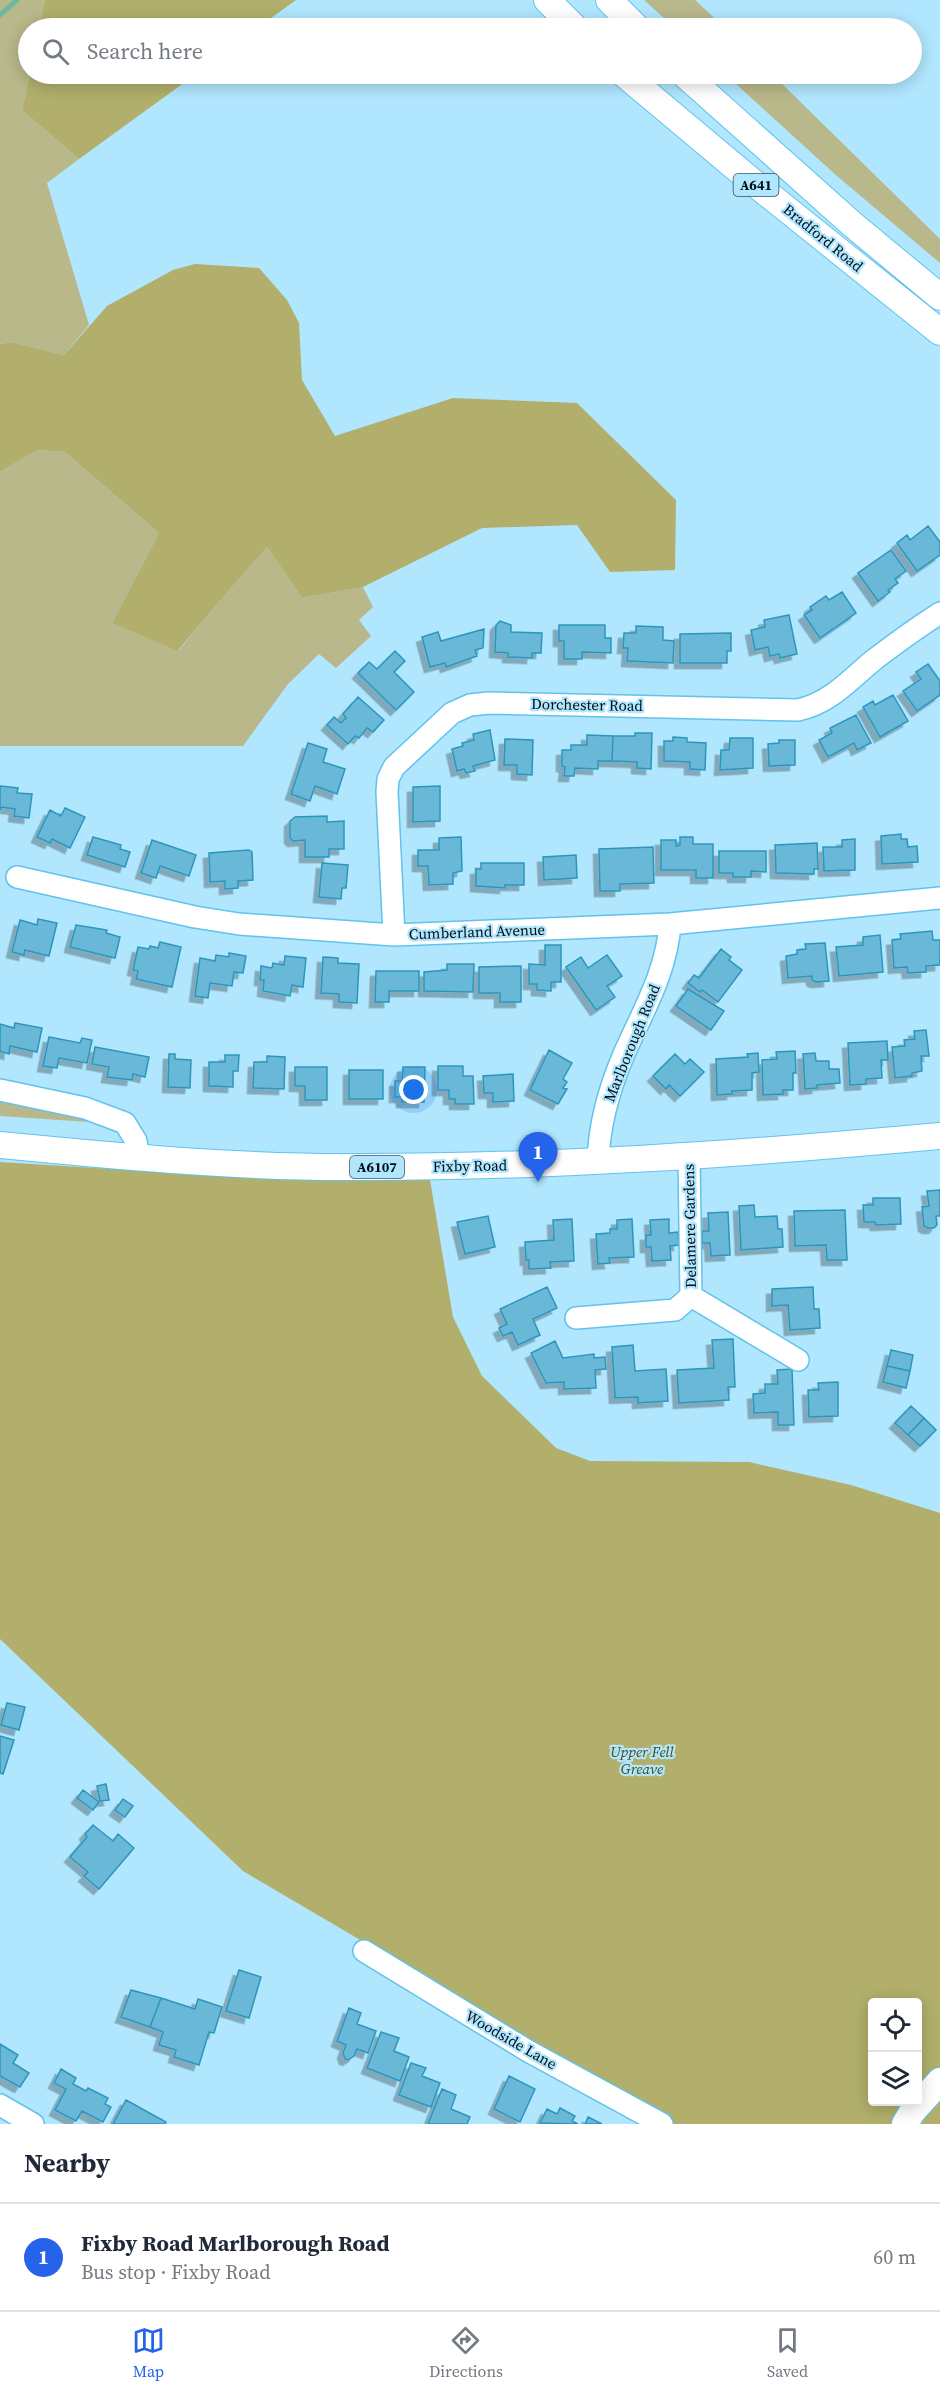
<!DOCTYPE html>
<html lang="en">
<head>
<meta charset="utf-8">
<style>
	:root { --surface:#fff; --page:#f2f2f3; --text:#1f2937; --muted:#747a83; --line:#e0e1e3; --accent:#2563eb }
	body { margin:0; font-family:"Source Serif 4",serif; background:var(--page); color:var(--text) }
	.controls { position:absolute; right:18px; bottom:18px; display:grid; overflow:hidden; border-radius:6px; box-shadow:0 3px 15px #0003 }
	.controls button { width:54px; height:54px; display:grid; place-items:center; padding:0; border:0; border-bottom:2px solid var(--line); background:var(--surface); color:var(--text); font:30px sans-serif }
	.you { position:absolute; left:414px; top:1090px; width:21px; height:21px; margin:-15px; border:4px solid #fff; border-radius:50%; background:#1a73e8; box-shadow:0 0 0 9px #1a73e833 }
	.badge { display:grid; place-items:center; width:39px; height:39px; border-radius:50%; background:var(--accent); color:#fff; font-size:20px; font-weight:700 }
	.pin { position:absolute; translate:-50% -50px; filter:drop-shadow(0 2px 3px #0008) }
	.pin::after { content:''; position:absolute; top:32px; width:21px; height:18px; background:inherit; clip-path:polygon(0 0,100% 0,50% 100%) }
	.list { margin:0; padding:0; list-style:none }
	h2 { display:flex; justify-content:space-between; align-items:center; height:78px; margin:0; padding:0 24px; font-size:26px }
	h2 small { font-size:20px; font-weight:400; color:var(--muted) }
	.list li { display:grid; grid-template-columns:39px 1fr auto; gap:18px; align-items:center; box-sizing:border-box; height:108px; padding:0 24px; border-top:2px solid var(--line) }
	.list b { display:block; font-size:22px; white-space:nowrap }
	.list p { margin:0; font-size:20px; white-space:nowrap; color:var(--muted) }
	.list em { font-size:20px; font-style:normal; color:var(--muted) }
	.icon { flex:none; width:33px; height:33px; fill:none; stroke:currentColor; stroke-width:2; stroke-linecap:round; stroke-linejoin:round }
	.map { position:relative; flex:none; width:940px; height:2124px; overflow:hidden }
	.search { position:absolute; background:var(--surface); box-shadow:0 3px 15px #0003; left:18px; right:18px; top:18px; height:66px; display:flex; align-items:center; gap:15px; box-sizing:border-box; padding:0 21px; border-radius:33px; color:var(--muted); font-size:22px }
	.sheet { height:186px; background:var(--surface) }
	nav { display:flex; justify-content:space-around; align-items:center; box-sizing:border-box; height:84px; border-top:2px solid var(--line); background:var(--surface); font-size:16px; color:var(--muted) }
	nav a { display:grid; justify-items:center; gap:3px }
	nav .on { color:var(--accent) }
	.map>svg:first-child { display:block }
</style>
</head>
<body>
<div class="map">
<svg width="940" height="2124" viewBox="0 0 940 2124">
	<defs>
		<filter id="shadow"><feDropShadow dx="-5.5" dy="5.5" stdDeviation="0" flood-color="#0004"/></filter>
	</defs>
	<rect width="100%" height="100%" fill="#b0e6fe"/>
	<path fill="#b9b88a" d="M0,0H45L39,28H28L30,74L22,110L79,159L47,183L89,325L64,355L11,342L0,344Z
		M644,0H695L725,28H675Z
		M725,74H772L940,239V263L837,176Z
		M37,450L65,452L159,533L112,623L179,651L198,626L267,547L302,598L363,587L373,607L359,620L371,636L336,668L319,654L288,684L243,746H0V472Z
		M0,1101L103,1123L0,1116Z"/>
	<path fill="#b1af6b" fill-rule="evenodd" d="M45,0H296L257,28H39Z
		M30,74H196L79,159L22,110Z
		M195,264L259,268L287,300L299,323L302,380L335,436L453,398L577,403L676,500L675,570L610,572L577,525L482,528L363,587L302,598L267,547L198,626L178,651L112,623L159,533L65,452L37,450L0,472V344L11,342L64,355L107,306L173,270Z
		M0,1162L112,1169L430,1180L453,1317L482,1376L556,1448L590,1461L749,1462L851,1485L940,1513V2124H673L243,1871L0,1639ZM872,2002H918V2102H872Z"/>
	<g fill="none" stroke-linecap="round" stroke-linejoin="round">
		<path stroke="#6bb89a" stroke-width="5" d="M0,15L17,0"/>
	</g>
	<path fill="#6ab8d8" stroke="#2c96bc" stroke-width="1.5" filter="url(#shadow)" d="M928,526L940,542V555L917,571L897,543L907,535L910,540Z
		M891,550L906,571L895,579L898,583L888,590L890,592L878,601L858,573Z
		M842,592L856,613L820,638L804,615L812,610L810,607L826,596L829,600Z
		M789,615L797,654L780,658L779,654L770,656L768,647L755,650L751,630L765,627L764,620Z
		M500,621L511,625V632L542,633L541,653H532V658L508,657V653L495,652L496,625Z
		M559,625H605V638H611V653L582,652V659H564V641H559Z
		M636,626L663,627V640L674,641L673,663L627,661L628,648H623L624,633H636Z
		M484,629L483,648L475,650L477,656L446,667L445,663L430,667L422,637L438,632L441,641Z
		M731,633V651H727V663H680V634Z
		M395,651L405,661L394,672L414,692L396,710L358,673L369,662L377,669Z
		M928,664L940,681V695L917,711L903,691L921,679L916,672Z
		M893,695L908,721L880,737L863,707L873,701L875,705Z
		M358,697L384,720L373,732L367,728L359,738L355,736L348,744L327,725L334,717L341,723L346,718L343,714Z
		M856,715L871,743L857,750L854,743L828,757L819,740L832,733L830,728Z
		M490,730L495,760L473,766L475,771L466,773L464,769L457,771L452,749L463,746L462,743L474,740L473,734Z
		M635,733H652L651,769L637,768V762L612,761L613,736H635Z
		M587,735L613,736L612,761H598V769L575,768L574,776H564L565,767L562,766V750H571V745H587Z
		M673,737L687,738V742L706,743L705,770L690,769V762L664,761V741H673Z
		M730,738H753V768L720,770L721,750H729Z
		M505,739L533,740L532,775L517,774V765H504Z
		M779,740H795V765L769,766L768,744L779,743Z
		M308,743L327,749L323,762L345,769L337,794L315,786L310,801L291,794Z
		M0,786L18,788L17,793L32,794L29,818L14,816L15,809L1,807L0,810Z
		M440,786V821L413,822V787Z
		M65,808L85,817L70,848L52,839L50,843L37,837L50,810L61,816Z
		M327,816V822L344,821V849H329V857H305V840L293,841L290,838V821L295,817Z
		M901,834V839H907L908,847L917,846L918,862L882,864L881,836Z
		M93,837L121,845L120,849L130,852L125,867L87,855Z
		M461,837L462,871L453,873V884L429,885L428,866H418V850H439V838Z
		M680,837H693V844H713V878H696V870H661V840H676V846L680,845Z
		M855,839V870L824,871L823,847H842V840Z
		M152,840L196,855L189,876L160,866L156,878L141,873Z
		M817,843L818,869H814V874L776,873L775,845Z
		M653,847L654,883L620,884V891H600L599,849Z
		M249,850L252,852L253,880L238,881V888L225,889V881L210,882L209,853Z
		M719,851H766V872L751,871V877H733V873H719Z
		M576,855L577,878L544,880L543,857Z
		M322,863L348,865L346,888H342L341,899L319,897Z
		M481,863H524V885H505V888L476,886V869H481Z
		M38,919L57,923L49,956L25,950L24,955L12,952L20,920L37,925Z
		M76,925L107,930L106,933L120,937L115,958L70,947Z
		M932,931L933,940H940V965L926,966V972L908,973L907,967L894,968L892,940L901,939L900,934Z
		M880,935L883,972L839,976L836,947L863,945V937Z
		M160,942L181,947L172,987L136,979L138,971L133,970L138,947L149,949L150,946L158,948Z
		M825,943L829,981L816,982L812,980V976L788,978L786,956L797,954V950L806,949L805,944Z
		M545,945H561V982H551V991L537,990V984H529V964L545,965Z
		M721,949L731,957L729,960L742,970L718,1002L702,990L700,992L688,983L694,975L699,978Z
		M229,953L246,956L243,973L234,972L232,986L210,983L208,998L195,996L200,958L215,961L216,955L229,957Z
		M607,955L622,976L607,986L615,997L596,1010L566,967L581,957L588,968Z
		M285,956L306,958L303,987L292,985L290,996L263,991L264,980H260L261,966L272,968L273,963L284,965Z
		M323,957L338,958V963L359,964L357,1003L339,1002V994L321,993Z
		M447,964H474L473,992L424,991V972L447,970Z
		M521,966V1002H500V993H479V967Z
		M376,971H419V991H389V1002H375Z
		M688,989L724,1011L711,1030L676,1006Z
		M15,1023L42,1028L37,1052L10,1046L9,1054L0,1051V1024L14,1028Z
		M926,1030L929,1056H921L922,1071L912,1073V1076L895,1078L892,1047L905,1046L904,1040L915,1039L914,1031Z
		M49,1037L80,1043L82,1038L92,1040L87,1063L59,1058L57,1068L43,1066Z
		M887,1041L888,1060H881L882,1078L866,1079V1084L850,1085L848,1043Z
		M95,1047L149,1057L145,1077L133,1074L132,1080L107,1077L109,1067L92,1064Z
		M549,1050L572,1063L563,1079L567,1082L563,1088L567,1089L558,1104L530,1090Z
		M795,1051L796,1073H793V1090H783V1094L763,1095L762,1060L777,1059L776,1052Z
		M758,1053L759,1072L752,1073V1090L732,1091V1094L717,1095L716,1059L748,1057L747,1054Z
		M815,1053L816,1061H829V1069H839L840,1083L817,1085V1088L805,1089L803,1054Z
		M169,1054H175V1059L191,1060L190,1088L168,1087Z
		M675,1054L685,1064L690,1059L704,1072L680,1096L669,1085L666,1089L653,1076Z
		M225,1055H239L238,1071H233V1087L209,1086V1062H225Z
		M267,1056L285,1057L284,1089L253,1088L254,1062H267Z
		M438,1066H463V1076H473L474,1104H455V1099H449V1090H438Z
		M295,1067H327V1100H305V1086H295Z
		M403,1067H425L424,1102H402V1097H395V1081H402Z
		M349,1070H383V1099H349Z
		M513,1074L514,1101L493,1102V1093H484L483,1076Z
		M940,1190V1216H936L937,1225L934,1228H928L924,1226L922,1207L929,1206L927,1191Z
		M873,1198H900L901,1224L876,1225L875,1222H864L863,1205H873Z
		M754,1205L755,1217L777,1216L778,1229H782L783,1247L741,1250L739,1206Z
		M845,1210L847,1260H827L826,1245L795,1246L794,1211Z
		M728,1212L730,1255L711,1256L710,1243H702V1231H709L708,1213Z
		M488,1216L495,1247L465,1254L457,1222Z
		M572,1219L574,1261L550,1262L551,1268L529,1269V1260H526L525,1242L554,1240L553,1220Z
		M632,1219L634,1257L609,1258L610,1263L598,1264L596,1234L610,1233V1229H617V1220Z
		M669,1219V1233L678,1232L679,1245L670,1246L671,1260L652,1261L651,1247H646V1235H651L650,1220Z
		M547,1287L557,1308L533,1319L540,1335L518,1345L512,1332L503,1336L499,1328L507,1324L500,1309Z
		M813,1287L814,1309H819L820,1328L790,1330L788,1305L772,1306V1289Z
		M733,1339L735,1387H728L729,1400L679,1403L677,1370L714,1368L712,1340Z
		M555,1341L563,1358L594,1354V1358L605,1357L606,1369L595,1370L596,1388L564,1389V1382L546,1383L531,1353Z
		M633,1345L635,1371L666,1369L668,1401L638,1403V1397L615,1398L612,1347Z
		M891,1350L913,1355L910,1371L887,1366Z
		M887,1366L910,1371L906,1388L883,1382Z
		M792,1369L794,1425H778V1412L754,1413L753,1394L765,1393V1384H778L777,1370Z
		M838,1382V1416L809,1417L808,1390H819L818,1383Z
		M911,1406L924,1418L908,1435L895,1423Z
		M924,1418L936,1430L920,1446L908,1435Z
		M7,1703L25,1707L19,1730L1,1725Z
		M0,1736L14,1740L3,1774L0,1773Z
		M106,1784L109,1800L100,1801L97,1786Z
		M83,1790L99,1802L93,1810L77,1798Z
		M123,1799L133,1806L125,1817L115,1810Z
		M93,1825L113,1841L118,1834L134,1848L99,1889L84,1876L88,1872L70,1857L87,1837L85,1834Z
		M239,1970L261,1977L249,2018L226,2011Z
		M131,1990L161,1998L150,2027L121,2017Z
		M161,1998L195,2009L198,1999L222,2007L214,2033L209,2032L199,2065L174,2057L176,2050L159,2045L163,2032L150,2027Z
		M349,2008L361,2013L357,2024L376,2031L368,2053L357,2049L354,2056L348,2060L345,2059L343,2053L346,2045L337,2041Z
		M381,2032L399,2038L394,2051L409,2057L400,2081L367,2068Z
		M0,2044L18,2055L13,2063L29,2073L20,2087L0,2076Z
		M411,2063L426,2068L422,2076L440,2083L431,2107L399,2095Z
		M61,2069L76,2078L73,2084L86,2091L88,2088L108,2098L105,2104L111,2107L103,2122L82,2111L76,2121L55,2110L66,2089L54,2083Z
		M509,2076L535,2089L520,2122L494,2109Z
		M442,2089L456,2095L451,2109L470,2117L467,2124H428Z
		M126,2100L166,2122L165,2124H113Z
		M560,2108L575,2116L572,2121L578,2124L540,2123L547,2109L557,2114Z
		M588,2117L602,2124H585Z"/>
	<g fill="none" stroke-linecap="round" stroke-linejoin="round">
		<defs>
			<path id="minor" d="M17,877L195,917L239,924L394,935L670,924L940,898
				M394,935L387,792L388,779L394,767L452,713L470,705L489,703L798,710C831,703 850,679 875,659C896,643 918,627 940,613
				M0,1090L85,1108L125,1123L136,1141L139,1159
				M598,1162C599,1125 609,1089 624,1054C643,1011 667,971 670,924
				M691,1296L798,1360
				M576,1318L675,1310L691,1296L689,1156
				M364,1951L528,2051L662,2124
				M0,2105L33,2124"/>
			<path id="major" d="M547,0L575,28
				M609,0L637,28
				M624,74L754,183L940,332
				M684,74L852,224L940,297
				M0,1145C114,1156 230,1167 345,1167C544,1168 742,1154 940,1136
				M905,2124L912,2112L940,2081"/>
		</defs>
		<use href="#minor" stroke="#61c3eb" stroke-width="24"/>
		<use href="#major" stroke="#61c3eb" stroke-width="28"/>
		<use href="#minor" stroke="#fff" stroke-width="21"/>
		<use href="#major" stroke="#fff" stroke-width="26"/>
	</g>
	<g text-anchor="middle" stroke-width="4.5" stroke-linejoin="round" paint-order="stroke">
		<g fill="#b0e6fe" stroke="#354f5c" stroke-width="1.5">
			<rect x="733.5" y="174" width="45" height="22" rx="4.5"/>
			<rect x="350" y="1156" width="54" height="22" rx="4.5"/>
		</g>
		<g font-size="14" font-weight="bold" fill="#000e16">
			<text x="756" y="190">A641</text>
			<text x="377" y="1172">A6107</text>
		</g>
		<g font-size="15" fill="#000e16" stroke="#b0e6fe">
			<text transform="translate(823 238) rotate(39)" y="5">Bradford Road</text>
			<text transform="translate(587 705) rotate(1)" y="5">Dorchester Road</text>
			<text transform="translate(477 932) rotate(-2)" y="5">Cumberland Avenue</text>
			<text transform="translate(632 1043) rotate(-68)" y="5">Marlborough Road</text>
			<text transform="translate(470 1166) rotate(-1)" y="5">Fixby Road</text>
			<text transform="translate(690 1226) rotate(-91)" y="5">Delamere Gardens</text>
			<text transform="translate(511 2040) rotate(30)" y="5">Woodside Lane</text>
		</g>
		<g font-size="15" font-style="italic" fill="#4c4a15" stroke="#b0e6fe">
			<text x="642" y="1757">Upper Fell<tspan x="642" dy="17">Greave</tspan></text>
		</g>
	</g>
</svg>
<div class="controls">
<button><svg class="icon" aria-label="locate" viewBox="0 0 24 24"><circle cx="12" cy="12" r="6"/><path d="M12 2v4M12 18v4M2 12h4M18 12h4"/></svg></button>
<button><svg class="icon" aria-label="layers" viewBox="0 0 24 24"><path d="M12 4l9 5-9 5-9-5zM3 14l9 5 9-5"/></svg></button>
</div>
<div class="you"></div>
<div class="pin badge" style="left:538px;top:1182px">1</div>
<div class="search"><svg class="icon" aria-label="search" viewBox="0 0 24 24"><circle cx="10" cy="10" r="6"/><path d="M15 15l6 6"/></svg>Search here</div>
</div>
<section class="sheet">
<h2>Nearby<small></small></h2>
<ul class="list">
<li><span class="badge">1</span><div><b>Fixby Road Marlborough Road</b><p>Bus stop · Fixby Road</p></div><em>60 m</em></li>
</ul>
</section>
<nav>
<a class="on"><svg class="icon" aria-label="map" viewBox="0 0 24 24"><path d="M3 6l6-2 6 2 6-2v14l-6 2-6-2-6 2zM9 4v14M15 6v14"/></svg>Map</a>
<a><svg class="icon" aria-label="directions" viewBox="0 0 24 24"><path d="M12 3l9 9-9 9-9-9zM9 14v-3h6M13 9l2 2-2 2"/></svg>Directions</a>
<a><svg class="icon" aria-label="saved" viewBox="0 0 24 24"><path d="M7 4h10v16l-5-4-5 4z"/></svg>Saved</a>
</nav>
</body>
</html>
